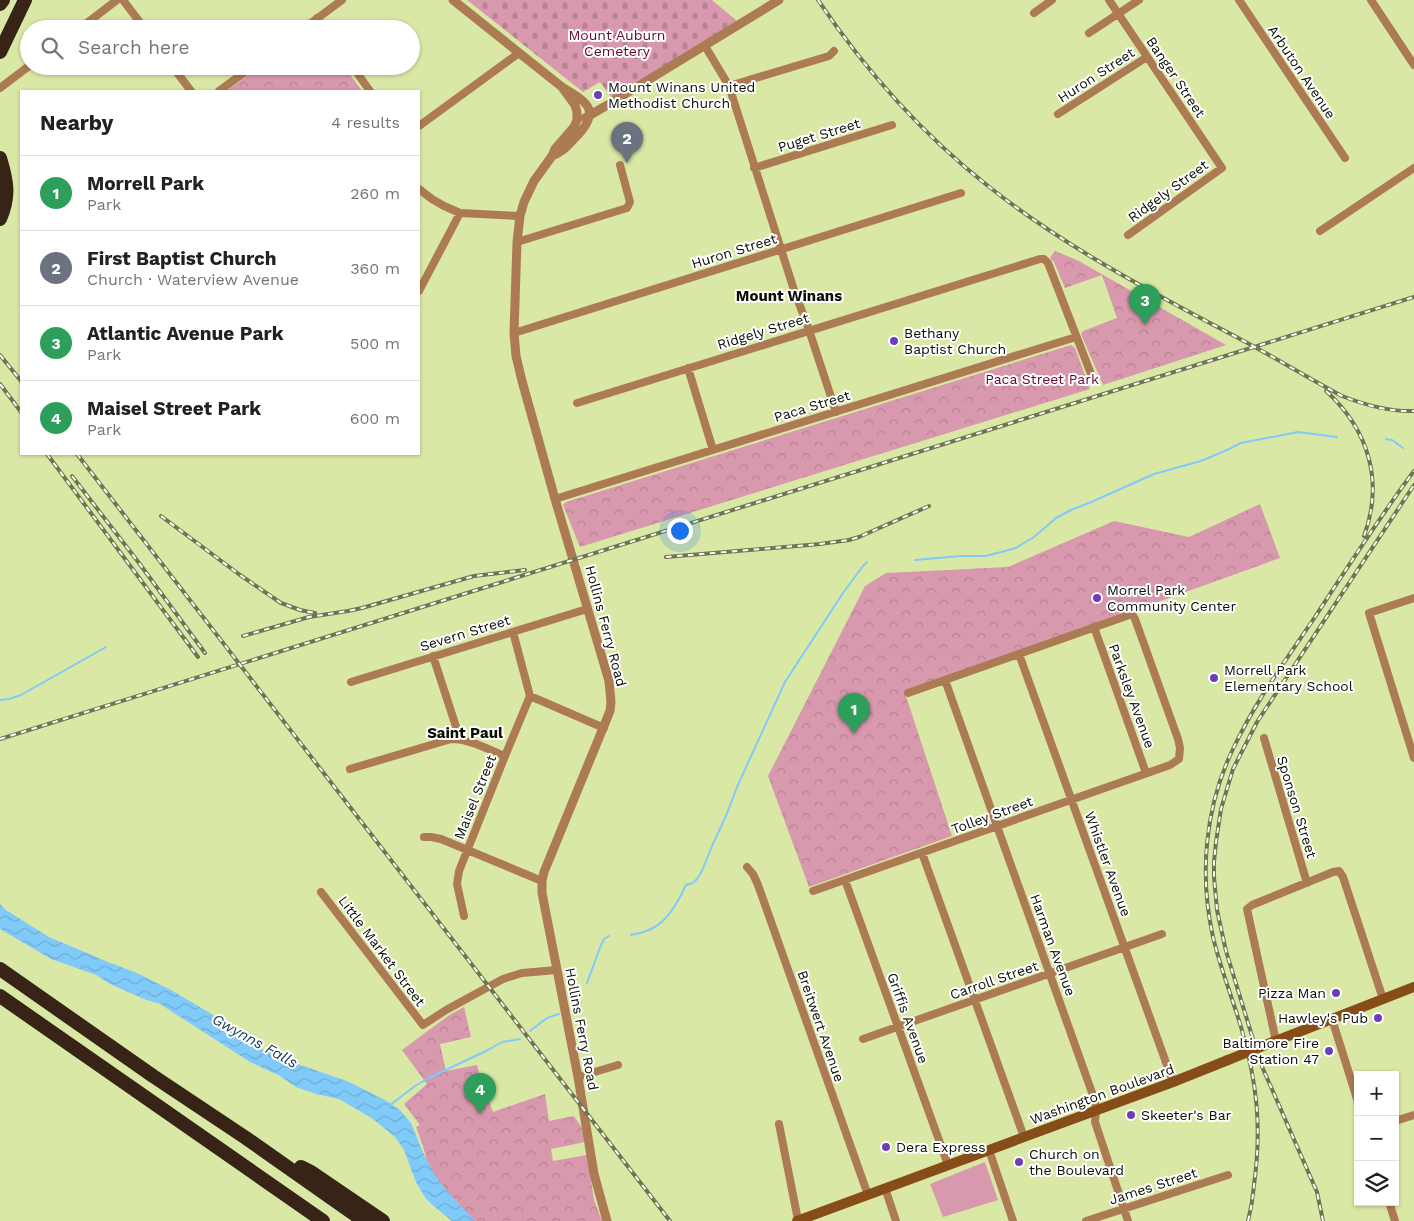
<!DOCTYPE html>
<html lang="en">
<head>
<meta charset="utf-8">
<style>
	:root { --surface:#fff; --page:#f2f2f2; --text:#202124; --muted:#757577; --line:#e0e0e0; --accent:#b45309 }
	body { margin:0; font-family:"Work Sans",sans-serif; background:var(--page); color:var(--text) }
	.controls { position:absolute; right:15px; bottom:15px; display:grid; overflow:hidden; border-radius:0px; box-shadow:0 1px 4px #0004 }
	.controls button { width:45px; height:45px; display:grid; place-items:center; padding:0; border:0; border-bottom:1px solid var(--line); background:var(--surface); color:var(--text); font:25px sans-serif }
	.you { position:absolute; left:679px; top:530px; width:18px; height:18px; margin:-12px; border:4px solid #fff; border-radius:50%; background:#1a73e8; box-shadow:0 0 0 8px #1a73e833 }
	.badge { display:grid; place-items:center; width:32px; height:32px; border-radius:50%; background:var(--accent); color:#fff; font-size:16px; font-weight:700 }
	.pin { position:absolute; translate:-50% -41px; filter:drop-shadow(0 1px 2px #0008) }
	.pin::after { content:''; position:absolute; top:26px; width:18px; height:15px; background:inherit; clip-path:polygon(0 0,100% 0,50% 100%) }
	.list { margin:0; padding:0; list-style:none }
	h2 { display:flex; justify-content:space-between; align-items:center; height:65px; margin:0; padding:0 20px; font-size:21px }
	h2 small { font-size:16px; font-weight:400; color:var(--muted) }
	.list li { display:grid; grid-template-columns:32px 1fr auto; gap:15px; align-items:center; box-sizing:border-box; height:75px; padding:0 20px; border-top:1px solid var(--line) }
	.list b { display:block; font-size:19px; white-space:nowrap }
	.list p { margin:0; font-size:16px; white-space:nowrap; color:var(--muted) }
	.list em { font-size:16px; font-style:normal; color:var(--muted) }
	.icon { flex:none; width:28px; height:28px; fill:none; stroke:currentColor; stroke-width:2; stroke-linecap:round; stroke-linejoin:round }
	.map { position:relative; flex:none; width:1414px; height:1221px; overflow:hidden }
	.search { position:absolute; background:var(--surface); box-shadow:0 1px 4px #0004; left:20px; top:20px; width:400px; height:55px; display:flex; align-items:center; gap:12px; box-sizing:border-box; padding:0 18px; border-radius:28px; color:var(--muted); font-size:19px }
	.panel { position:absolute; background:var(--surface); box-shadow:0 1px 4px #0004; left:20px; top:90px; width:400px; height:365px; border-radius:0px }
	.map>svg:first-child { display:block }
</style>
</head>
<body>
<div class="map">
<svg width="1414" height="1221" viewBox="0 0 1414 1221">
	<defs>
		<pattern id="cemetery-stones" width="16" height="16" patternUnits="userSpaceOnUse" patternTransform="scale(1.25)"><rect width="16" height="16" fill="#d898ad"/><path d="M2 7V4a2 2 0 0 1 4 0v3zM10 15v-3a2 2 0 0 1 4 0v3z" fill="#b88293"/></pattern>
		<pattern id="park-crowns" width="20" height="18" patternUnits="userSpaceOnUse" patternTransform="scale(1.25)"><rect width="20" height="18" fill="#d898ad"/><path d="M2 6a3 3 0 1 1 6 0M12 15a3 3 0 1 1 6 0" fill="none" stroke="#b88293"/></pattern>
		<pattern id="water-waves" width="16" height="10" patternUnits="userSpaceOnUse" patternTransform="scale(1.25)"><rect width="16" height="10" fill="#80cafa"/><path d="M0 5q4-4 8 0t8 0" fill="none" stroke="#6dacd4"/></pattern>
	</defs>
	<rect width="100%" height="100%" fill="#dae8a5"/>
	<path fill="#d898ad" d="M985,1162L998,1200L943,1217L930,1184Z"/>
	<path fill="url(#cemetery-stones)" d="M467,0H712L737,21L612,98L600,82L583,92Z"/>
	<path fill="url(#park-crowns)" d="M261,66H344L362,91H226Z
		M1055,251L1077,260L1226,345L1103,385L1081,334L1083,331L1117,318L1102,275L1065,288L1054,262L1050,258Z
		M1071,345L1075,348L1090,389L580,547L563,505L566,502Z
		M1260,504L1280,558L905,693L952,836L809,887L768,776L865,586L886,573L1008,567L1114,521L1189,537Z
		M464,1007L471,1037L440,1044L446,1071L477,1065L480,1077L493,1112L545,1094L549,1121L574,1116L582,1128L585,1142L551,1149L553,1161L587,1155L594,1200L602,1221H465L428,1166L423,1146L416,1127L420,1125L404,1104L427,1084L402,1050L448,1016Z"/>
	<path fill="url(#water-waves)" d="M0,904L6,910L49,937L108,962L137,973L171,990L215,1016L233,1028L237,1034L246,1042L254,1046L303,1066L347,1081L387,1101L400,1110L411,1123L425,1157L436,1177L449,1193L475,1221H452L436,1208L426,1199L416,1182L404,1150L395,1137L373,1119L339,1099L316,1094L296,1087L280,1076L250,1062L160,1004L144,999L110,984L96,975L51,959L0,929Z"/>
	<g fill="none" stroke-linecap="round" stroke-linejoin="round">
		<path stroke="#80cafa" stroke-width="2" d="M1386,439L1392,440L1403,448
			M915,560L961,556H986L1016,548L1034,537L1056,518L1073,509L1089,503L1154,474L1201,461L1227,450L1241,443L1298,432L1337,437
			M0,700L9,699L21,695L106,647
			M631,935C654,931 665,923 677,902C681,897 683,890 686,885L693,883L697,879L702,871L712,846L726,816L737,787L785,682L843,593L863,566L867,562
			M587,983L601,945L604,939L609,936
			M574,1012L578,1009L581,1002
			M530,1031L547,1018L559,1014
			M389,1106L415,1086L429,1078L488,1050L502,1042L520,1039"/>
		<path stroke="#ad7b53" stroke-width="8" d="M123,0L145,29
			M1109,0L1222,168L1128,235
			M1239,0L1345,158
			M1371,0L1414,65
			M1034,13L1052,0
			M317,18L325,29
			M79,29L117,0
			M303,29L342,0
			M1089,33L1139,0
			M705,46L729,86L794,290L809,330L836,412
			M172,66L191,91
			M352,66L370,91
			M729,86L829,56L834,51
			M0,88L29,66
			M219,91L253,66
			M1058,114L1147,57
			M419,126L519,53
			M754,168L892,125
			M419,189L432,199L444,206L460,213L520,216
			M1320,231L1414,168
			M517,242L627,208L630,202L620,165
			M419,291L460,213
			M514,333L961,193
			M688,368L713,450
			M577,403L1040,259H1044L1048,263L1091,374
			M555,499L1076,337
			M1414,598L1369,613L1414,758
			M1094,627L1146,773
			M1019,654L1173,1082
			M433,656L460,739
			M945,680L1095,1101L1096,1111L1095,1122L1128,1221
			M351,682L587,609
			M530,696L604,728
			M1264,738L1307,883
			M350,769L451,739C470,739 487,749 505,756
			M424,837H431L441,839L542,881
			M922,853L1024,1137
			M747,867L753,874L758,885L868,1195
			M845,880L948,1165
			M813,891L1170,765L1179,759L1180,748L1178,739L1135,619L1132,614L908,693
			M321,892L423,1025L446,1010L503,979L522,973L557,970
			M464,916L457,884L459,871L505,756L530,696L513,632
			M1332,1019L1358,1102
			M863,1039L1162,934
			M1276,1041L1247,909L1252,905L1333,872L1339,871L1343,877L1383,999
			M578,1077L618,1065
			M1395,1121L1414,1115
			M779,1124L798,1220
			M989,1150L1013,1221
			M885,1188L896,1221
			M1389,1202L1395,1221
			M1086,1221L1228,1175"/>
		<path stroke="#ad7b53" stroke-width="9" d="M453,0L562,87C587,102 602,110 576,137C568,145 563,152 552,156
			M562,87L575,105L577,112V120L574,127L555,149L552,156L534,181L524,202L520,216L517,242L514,333L516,356L522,381L555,499L609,681L611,702L610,711L544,872L542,881V893L578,1077L594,1174L607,1221
			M585,118L604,107L779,0"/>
		<path stroke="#874d19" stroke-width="10" d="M1273,1042L1414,987
			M797,1221L1173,1082L1228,1060"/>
		<path stroke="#372416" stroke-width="14" d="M0,4L3,0
			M0,52L25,0
			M0,158C7,181 10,196 0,219
			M0,969L153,1076L246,1138L364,1221
			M0,996L323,1221
			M301,1167L311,1172L383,1221"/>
		<defs>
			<path id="rail" d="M818,0C865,70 922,134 988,186C1065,247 1153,293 1240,339C1274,357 1308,378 1342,396C1365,405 1389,412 1414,411
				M0,355L21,381
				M0,384L21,412
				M1326,391C1369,430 1384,482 1364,536
				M47,454L198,657
				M77,454L670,1221
				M72,476L139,563L205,653
				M161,516L240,575L281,603L300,610L315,613
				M666,557L820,544L849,540L859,537L929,506
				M243,636L309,617L348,611L362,608L474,576L525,570
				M0,739L1414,297
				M1248,1221C1251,1209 1253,1197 1254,1185C1262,1127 1257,1082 1241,1027C1232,997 1220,967 1213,937C1199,874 1205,807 1233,749C1255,702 1286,660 1315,617C1347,568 1379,518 1414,471
				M1323,1221L1317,1192L1260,1062L1226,951L1217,910L1214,877V862L1216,842L1221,809L1233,769L1257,722L1414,485"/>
		</defs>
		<use href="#rail" stroke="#6d764e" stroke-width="4"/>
		<use href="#rail" stroke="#fff" stroke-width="2" stroke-dasharray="5.5" stroke-linecap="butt"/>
		<path stroke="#874d19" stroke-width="10" d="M1228,1060L1273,1042"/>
	</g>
	<g fill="#6f3eb6" stroke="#fff" stroke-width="2">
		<circle cx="598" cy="95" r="5"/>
		<circle cx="894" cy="341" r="5"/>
		<circle cx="1097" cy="598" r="5"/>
		<circle cx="1214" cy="678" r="5"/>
		<circle cx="1336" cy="993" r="5"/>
		<circle cx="1378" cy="1018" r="5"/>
		<circle cx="1329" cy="1051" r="5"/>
		<circle cx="1131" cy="1115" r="5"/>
		<circle cx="886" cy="1147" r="5"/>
		<circle cx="1019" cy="1162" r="5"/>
	</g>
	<g text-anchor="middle" stroke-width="4" stroke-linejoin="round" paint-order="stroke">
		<g font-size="14" fill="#610734" stroke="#fff">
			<text x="617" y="40">Mount Auburn<tspan x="617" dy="16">Cemetery</tspan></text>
			<text x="1042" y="384">Paca Street Park</text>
		</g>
		<g font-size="14" fill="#0b0f00" stroke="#fff">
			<text transform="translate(1302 72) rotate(56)" y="5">Arbuton Avenue</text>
			<text transform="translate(1096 75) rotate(-33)" y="5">Huron Street</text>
			<text transform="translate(1176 77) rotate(56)" y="5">Banger Street</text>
			<text transform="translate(819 135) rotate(-17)" y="5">Puget Street</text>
			<text transform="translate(1168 191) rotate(-36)" y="5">Ridgely Street</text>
			<text transform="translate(734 251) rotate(-17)" y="5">Huron Street</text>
			<text transform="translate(763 331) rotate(-17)" y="5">Ridgely Street</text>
			<text transform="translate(812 406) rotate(-17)" y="5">Paca Street</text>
			<text transform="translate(606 626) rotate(75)" y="5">Hollins Ferry Road</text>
			<text transform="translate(465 633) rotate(-17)" y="5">Severn Street</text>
			<text transform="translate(1132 696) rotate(70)" y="5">Parksley Avenue</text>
			<text transform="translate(475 797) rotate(-68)" y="5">Maisel Street</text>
			<text transform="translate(1297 807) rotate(73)" y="5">Sponson Street</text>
			<text transform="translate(992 815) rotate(-20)" y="5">Tolley Street</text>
			<text transform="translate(1108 864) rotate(70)" y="5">Whistler Avenue</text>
			<text transform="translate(1053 945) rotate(70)" y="5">Harman Avenue</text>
			<text transform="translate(382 951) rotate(53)" y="5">Little Market Street</text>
			<text transform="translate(994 980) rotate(-19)" y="5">Carroll Street</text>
			<text transform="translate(908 1018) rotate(70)" y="5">Griffis Avenue</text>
			<text transform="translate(821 1026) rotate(71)" y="5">Breitwert Avenue</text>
			<text transform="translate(582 1029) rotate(79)" y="5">Hollins Ferry Road</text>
			<text transform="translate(1102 1094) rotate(-20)" y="5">Washington Boulevard</text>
			<text transform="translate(1153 1186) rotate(-18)" y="5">James Street</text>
		</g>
		<g font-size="14" fill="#0b0f00" stroke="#fff" text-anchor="start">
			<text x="608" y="92">Mount Winans United<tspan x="608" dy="16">Methodist Church</tspan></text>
			<text x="904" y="338">Bethany<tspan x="904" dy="16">Baptist Church</tspan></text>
			<text x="1107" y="595">Morrel Park<tspan x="1107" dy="16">Community Center</tspan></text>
			<text x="1224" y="675">Morrell Park<tspan x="1224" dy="16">Elementary School</tspan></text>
			<text x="1326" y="998" text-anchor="end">Pizza Man</text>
			<text x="1368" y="1023" text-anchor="end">Hawley's Pub</text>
			<text x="1319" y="1048" text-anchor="end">Baltimore Fire<tspan x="1319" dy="16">Station 47</tspan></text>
			<text x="1141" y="1120">Skeeter's Bar</text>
			<text x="896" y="1152">Dera Express</text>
			<text x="1029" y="1159">Church on<tspan x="1029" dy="16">the Boulevard</tspan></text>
		</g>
		<g font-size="15" font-weight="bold" fill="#0b0f00" stroke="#fff">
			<text x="789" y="301">Mount Winans</text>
			<text x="465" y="738">Saint Paul</text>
		</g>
		<g font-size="15" font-style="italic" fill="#123c54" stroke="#fff">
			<text transform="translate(255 1041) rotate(29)" y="5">Gwynns Falls</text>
		</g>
	</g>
</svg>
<div class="controls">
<button>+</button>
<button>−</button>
<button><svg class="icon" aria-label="layers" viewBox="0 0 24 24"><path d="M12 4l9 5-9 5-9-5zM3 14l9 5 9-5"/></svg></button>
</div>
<div class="you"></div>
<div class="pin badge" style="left:854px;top:734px;background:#2e9e5b">1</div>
<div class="pin badge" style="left:627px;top:163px;background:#6b7280">2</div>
<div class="pin badge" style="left:1145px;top:325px;background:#2e9e5b">3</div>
<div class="pin badge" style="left:480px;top:1114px;background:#2e9e5b">4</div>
<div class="search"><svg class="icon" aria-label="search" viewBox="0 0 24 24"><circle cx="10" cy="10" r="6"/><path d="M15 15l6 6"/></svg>Search here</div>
<section class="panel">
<h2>Nearby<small>4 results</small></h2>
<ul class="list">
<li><span class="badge" style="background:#2e9e5b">1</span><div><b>Morrell Park</b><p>Park</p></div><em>260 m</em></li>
<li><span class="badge" style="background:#6b7280">2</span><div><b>First Baptist Church</b><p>Church · Waterview Avenue</p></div><em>360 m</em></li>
<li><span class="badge" style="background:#2e9e5b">3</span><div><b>Atlantic Avenue Park</b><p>Park</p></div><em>500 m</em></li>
<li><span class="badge" style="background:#2e9e5b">4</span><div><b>Maisel Street Park</b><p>Park</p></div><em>600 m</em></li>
</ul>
</section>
</div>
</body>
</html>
